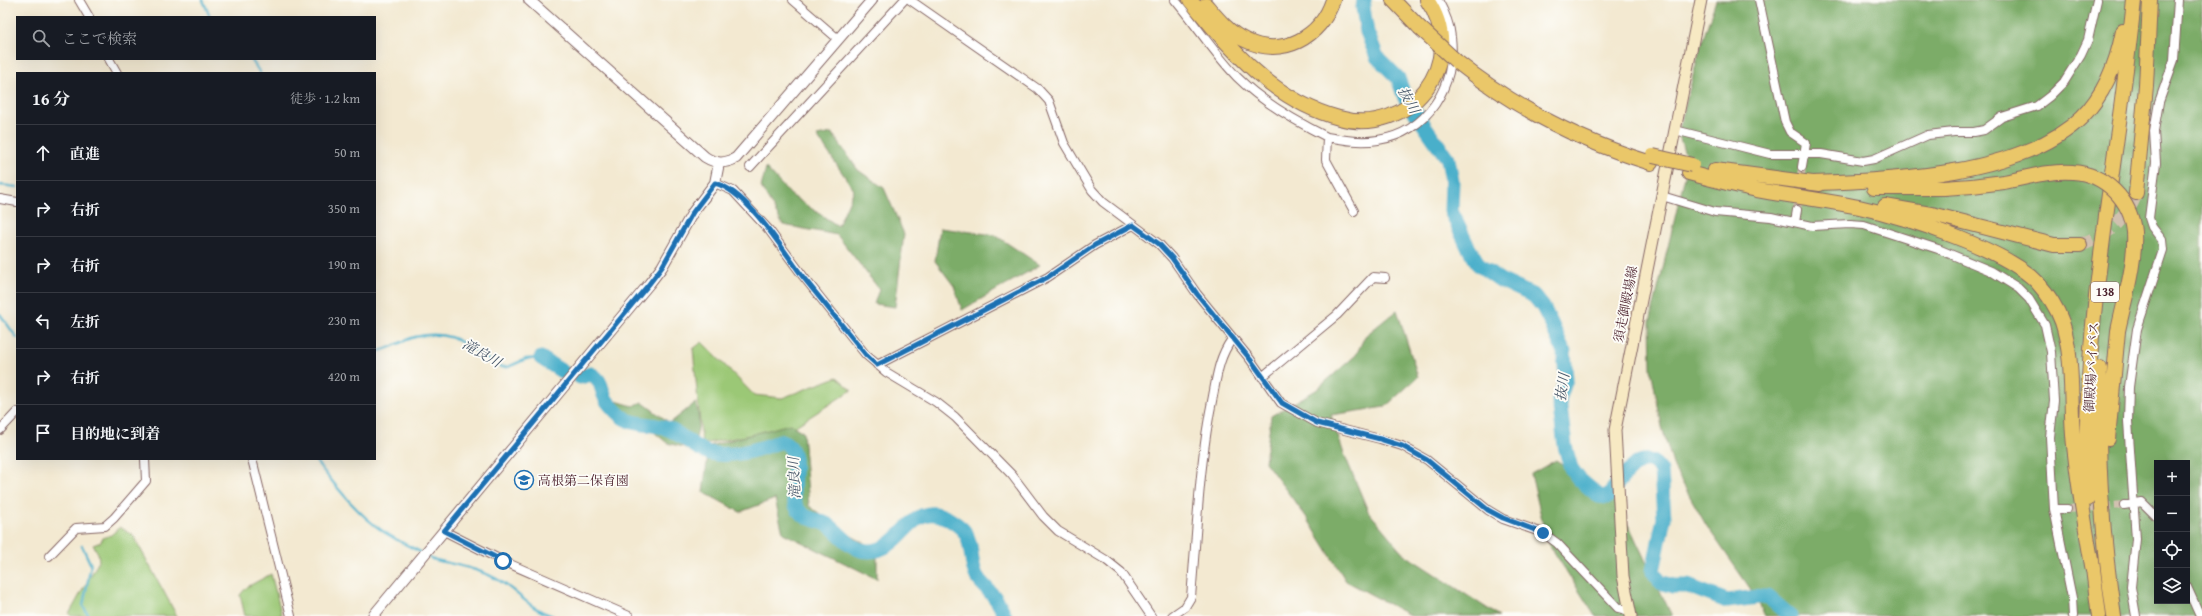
<!DOCTYPE html>
<html lang="ja">
<head>
<meta charset="utf-8">
<style>
	:root { --surface:#171b24; --page:#242831; --text:#f1f3f6; --muted:#9ea1a6; --line:#363941 }
	body { margin:0; font-family:"Gentium Book Plus","Noto Serif JP",serif; background:var(--page); color:var(--text) }
	.controls { position:absolute; right:12px; bottom:12px; display:grid; overflow:hidden; border-radius:0px; box-shadow:0 4px 16px #0002 }
	.controls button { width:36px; height:36px; display:grid; place-items:center; padding:0; border:0; border-bottom:1px solid var(--line); background:var(--surface); color:var(--text); font:20px sans-serif }
	.stop { position:absolute; width:12px; height:12px; margin:-9px; border:3px solid #1f6fb2; border-radius:50%; background:#fff }
	.stop.end { background:#1f6fb2; border-color:#fff; box-shadow:0 1px 4px #0008 }
	.list { margin:0; padding:0; list-style:none }
	h2 { display:flex; justify-content:space-between; align-items:center; height:52px; margin:0; padding:0 16px; font-size:17px }
	h2 small { font-size:13px; font-weight:400; color:var(--muted) }
	.list li { display:grid; grid-template-columns:26px 1fr auto; gap:12px; align-items:center; box-sizing:border-box; height:56px; padding:0 16px; border-top:1px solid var(--line) }
	.list b { display:block; font-size:15px; white-space:nowrap }
	.list em { font-size:13px; font-style:normal; color:var(--muted) }
	.icon { flex:none; width:22px; height:22px; fill:none; stroke:currentColor; stroke-width:2; stroke-linecap:round; stroke-linejoin:round }
	.map { position:relative; flex:none; width:2202px; height:616px; overflow:hidden }
	.search { position:absolute; background:var(--surface); box-shadow:0 4px 16px #0002; left:16px; top:16px; width:360px; height:44px; display:flex; align-items:center; gap:10px; box-sizing:border-box; padding:0 14px; border-radius:0px; color:var(--muted); font-size:15px }
	.panel { position:absolute; background:var(--surface); box-shadow:0 4px 16px #0002; left:16px; top:72px; width:360px; height:388px; border-radius:0px }
	.map>svg:first-child { display:block }
</style>
</head>
<body>
<div class="map">
<svg width="2202" height="616" viewBox="0 0 2202 616">
	<rect width="100%" height="100%" fill="#fdfcf7"/>
	<filter id="ink" filterUnits="userSpaceOnUse"><feTurbulence type="fractalNoise" baseFrequency=".025" numOctaves="2"/><feDisplacementMap in="SourceGraphic" scale="8" xChannelSelector="R" yChannelSelector="G"/><feConvolveMatrix kernelMatrix="1 2 1 2 8 2 1 2 1" color-interpolation-filters="sRGB"/></filter>
	<filter id="wash" filterUnits="userSpaceOnUse"><feTurbulence type="fractalNoise" baseFrequency=".012" numOctaves="4" result="noise"/><feDisplacementMap in="SourceGraphic" scale="16" xChannelSelector="R" yChannelSelector="G"/><feGaussianBlur stdDeviation="0.9" result="paint"/><feColorMatrix in="noise" values="0 0 0 0 0 0 0 0 0 0 0 0 0 0 0 0 0 1.4 0 .05"/><feComposite in="paint" operator="in"/></filter>
	<g filter="url(#wash)">
		<rect width="100%" height="100%" fill="#f3e9d1"/>
		<path fill="#9bc876" stroke="#727450" d="M702,342L754,395L782,398L837,377L852,390L794,427L702,444L693,349Z
			M120,527L133,535L177,616H71L69,614L99,561L98,553L93,545L101,542L102,538L111,535Z
			M271,574L282,616H245L240,595L247,587Z"/>
		<path fill="#7cac67" stroke="#636649" fill-rule="evenodd" d="M1716,0H2202V616H1765L1754,594L1706,525L1674,468L1662,427L1651,369L1650,322L1688,163L1678,133L1701,45ZM2157,463H2187V601H2157Z
			M832,133L858,170L884,188L904,234L895,307L874,304L879,289L837,235L783,225L761,187L766,168L791,195L838,226L854,190L817,136Z
			M940,228L995,235L1040,265L962,310L954,286L935,261Z
			M1397,310L1418,377L1385,407L1331,415L1343,451L1368,511L1404,554L1499,616H1411L1346,581L1307,518L1265,462L1271,416L1316,390L1356,355L1365,336Z
			M616,401L633,406L642,402L670,423L695,403C702,418 698,434 692,449L667,443L649,428L623,416L616,405Z
			M790,424L803,432L809,506L848,534L877,550V579L783,533L775,499L740,512L703,492L709,446Z
			M1556,460L1611,496L1632,532L1672,616H1595L1547,541L1531,474Z"/>
		<g fill="none" stroke-linecap="round" stroke-linejoin="round">
			<path stroke="#4aafca" stroke-width="2.5" d="M203,0L210,17
				M251,59L260,73
				M0,185L17,187
				M0,314L17,338
				M375,352C389,350 401,341 415,337C457,327 468,350 501,367H508L526,359L541,358
				M314,459C335,485 357,514 384,532C396,540 409,546 422,553
				M82,546L91,565L83,606L89,616
				M426,556L432,559C455,565 479,568 500,581C519,593 531,610 553,616"/>
			<path stroke="#4aafca" stroke-width="15" d="M1364,0L1363,8L1367,32L1377,57L1398,78L1405,98L1448,159L1452,181L1451,211L1468,247L1479,265L1500,280L1534,296L1543,307L1551,323L1564,352L1566,379L1559,400L1565,446L1571,468L1579,479L1599,496L1607,497C1620,482 1642,442 1661,471L1664,518L1653,571L1660,582L1673,586H1688L1727,601L1758,597H1768L1790,616
				M541,358L563,372
				M580,377L591,374C604,381 600,391 607,401C611,406 615,411 620,415C631,426 651,423 666,428C679,433 688,442 700,449C722,462 760,449 782,441C810,453 778,500 805,516C812,520 823,521 830,526C842,535 851,550 867,551C904,553 910,498 947,518C952,521 960,526 964,531C974,544 969,563 977,577C980,582 985,586 989,591C996,598 1001,606 1005,616"/>
		</g>
	</g>
	<g filter="url(#ink)">
		<g fill="none" stroke-linecap="round" stroke-linejoin="round">
			<path stroke="#d1c1b0" stroke-width="8" stroke-dasharray="8 4" stroke-linecap="butt" d="M1797,210L1802,167
				M2067,509L2124,505"/>
			<path stroke="#d1c1b0" stroke-width="14" stroke-dasharray="14 7" stroke-linecap="butt" d="M2080,245C2107,235 2126,220 2136,193"/>
			<defs>
				<path id="minor" d="M79,0L89,17
					M793,0L838,39
					M910,0L1038,89L1049,101L1064,143L1092,190L1103,202L1159,244L1172,258L1197,294L1250,359L1281,403L1317,423L1380,439L1402,446L1427,460L1488,510L1503,519L1543,533L1557,543L1618,608L1629,611
					M1175,0C1196,25 1214,53 1237,77C1262,102 1295,121 1327,137L1326,160L1354,211
					M1759,0L1785,122L1790,132L1806,143L1802,167
					M109,59L117,73
					M1675,130L1770,154H1821L1863,161L1874,159L1928,135L1954,132H1974L1984,130L2002,117L2037,106L2050,96L2064,82L2081,55L2088,40L2097,0
					M1327,137C1344,140 1360,143 1378,140C1427,133 1457,85 1451,37C1450,25 1444,11 1438,0
					M750,167L904,0
					M715,183L733,191L769,230L803,276L866,355L886,372L936,402L955,417L1012,475L1043,516L1058,531L1106,560L1121,572L1151,616
					M1662,196L1715,212L1771,217L1812,226L1850,224L1864,225L1938,249L1991,271L2018,288L2029,299L2045,325L2051,352L2054,401L2050,437L2054,509L2072,598L2073,616
					M0,199L17,202
					M1795,222L1797,210
					M877,365L1048,277L1095,245L1133,225
					M1262,377L1337,315L1373,277L1385,278
					M0,430L17,412
					M252,459L291,616
					M2124,505L2142,502L2157,517
					M2054,509H2067
					M444,531L503,561L629,616
					M49,556L76,528L105,526L114,518L146,481L145,459
					M2187,587L2200,616
					M1172,616L1185,607L1191,597C1197,530 1199,463 1213,396C1217,375 1219,357 1232,339
					M2136,616L2131,587L2136,539L2128,421L2129,387L2137,329L2163,250L2162,240L2152,227L2149,218L2156,163L2154,131L2159,102L2174,60L2178,0"/>
				<path id="tertiary" d="M529,0L705,157C716,164 725,164 736,158L872,0
					M373,616L649,284L662,267L693,212L715,183L719,163"/>
				<path id="secondary" d="M1631,616L1623,576L1615,430L1701,0"/>
				<path id="motorway" d="M1190,0C1231,50 1274,101 1339,118C1409,138 1470,62 1427,0
					M1393,0L1419,27
					M1206,5C1217,18 1229,33 1245,40C1282,59 1321,37 1333,0
					M1456,61C1515,108 1579,141 1651,163
					M1715,170L1820,184
					M1689,173C1711,179 1734,185 1757,190C1791,196 1825,200 1859,207C1905,217 2005,249 2037,282C2047,293 2057,308 2062,322C2074,358 2070,397 2073,435C2077,481 2085,525 2093,571
					M1811,183C1890,181 2023,175 2082,117C2105,94 2117,62 2123,31
					M1874,188H1944
					M2136,193L2146,86L2150,0
					M1885,206L1936,215L2054,245H2080
					M2100,368C2096,451 2102,534 2114,616
					M2108,439L2118,331
					M2088,499C2079,331 2118,166 2134,0
					M2092,561L2099,616"/>
			</defs>
			<use href="#minor" stroke="#856665" stroke-width="10"/>
			<use href="#tertiary" stroke="#856665" stroke-width="12"/>
			<use href="#secondary" stroke="#856665" stroke-width="13"/>
			<use href="#motorway" stroke="#856665" stroke-width="16"/>
			<use href="#minor" stroke="#fff" stroke-width="8"/>
			<use href="#tertiary" stroke="#fff" stroke-width="10"/>
			<use href="#secondary" stroke="#f7e9c3" stroke-width="11"/>
			<use href="#motorway" stroke="#eac769" stroke-width="14"/>
			<defs>
				<path id="motorway-bridge" d="M1419,27L1456,61
					M1653,156L1692,165
					M1944,188C1964,187 1984,185 2004,182C2026,178 2050,170 2073,172C2105,174 2131,200 2134,232C2136,263 2124,301 2118,331"/>
			</defs>
			<use href="#motorway-bridge" stroke="#856665" stroke-width="16" stroke-linecap="butt"/>
			<use href="#motorway-bridge" stroke="#eac769" stroke-width="14"/>
		</g>
	</g>
	<g fill="none" stroke-linecap="round" stroke-linejoin="round" filter="url(#ink)">
		<path stroke="#1f6fb2" stroke-width="5" d="M503,561L444,531L649,284L662,267L693,212L715,183C748,192 782,249 803,277C824,303 845,329 866,355L877,365L1048,277L1095,245L1133,225L1159,244L1172,258L1197,294L1250,359L1282,403L1317,423L1380,439L1402,446L1427,460L1488,510L1503,518L1543,533"/>
	</g>
	<defs>
		<symbol id="school-ring" viewBox="-11 -11 22 22"><circle r="9.5" fill="#fdfcf7" stroke="#1f6fb2" stroke-width="1.5"/><path d="M0-5L7-2L0 1L-7-2ZM-4 1L0 2.5L4 1V4Q0 6-4 4Z" fill="#1f6fb2"/></symbol>
	</defs>
	<g fill-rule="evenodd">
		<use href="#school-ring" x="513" y="469" width="22" height="22"/>
	</g>
	<g text-anchor="middle" stroke-width="3.5" stroke-linejoin="round" paint-order="stroke">
		<rect fill="#fdfcf7" stroke="#806168" stroke-width="1" x="2091" y="282" width="28" height="20" rx="3"/>
		<g font-size="12" font-weight="bold" fill="#4a1f2b">
			<text x="2105" y="296">138</text>
		</g>
		<g font-size="13" fill="#4a1f2b" stroke="#fdfcf7">
			<text transform="translate(1625 304) rotate(-79)" y="5">須走御殿場線</text>
			<text transform="translate(2091 367) rotate(-87)" y="5">御殿場バイパス</text>
		</g>
		<g font-size="13" fill="#4a1f2b" stroke="#fdfcf7" text-anchor="start">
			<text x="538" y="485">高根第二保育園</text>
		</g>
		<g font-size="14" font-style="italic" fill="#4a596b" stroke="#fdfcf7">
			<text transform="translate(1409 100) rotate(61)" y="5">抜川</text>
			<text transform="translate(482 353) rotate(30)" y="5">滝良川</text>
			<text transform="translate(1562 387) rotate(-82)" y="5">抜川</text>
			<text transform="translate(794 478) rotate(-93)" y="5">滝良川</text>
		</g>
	</g>
</svg>
<div class="controls">
<button>+</button>
<button>−</button>
<button><svg class="icon" aria-label="locate" viewBox="0 0 24 24"><circle cx="12" cy="12" r="6"/><path d="M12 2v4M12 18v4M2 12h4M18 12h4"/></svg></button>
<button><svg class="icon" aria-label="layers" viewBox="0 0 24 24"><path d="M12 4l9 5-9 5-9-5zM3 14l9 5 9-5"/></svg></button>
</div>
<div class="stop" style="left:503px;top:561px"></div>
<div class="stop end" style="left:1543px;top:533px"></div>
<div class="search"><svg class="icon" aria-label="search" viewBox="0 0 24 24"><circle cx="10" cy="10" r="6"/><path d="M15 15l6 6"/></svg>ここで検索</div>
<section class="panel">
<h2>16 分<small>徒歩 · 1.2 km</small></h2>
<ul class="list">
<li><svg class="icon" aria-label="ahead" viewBox="0 0 24 24"><path d="M12 20V5M6 11l6-6 6 6"/></svg><div><b>直進</b></div><em>50 m</em></li>
<li><svg class="icon" aria-label="right" viewBox="0 0 24 24"><path d="M7 20v-9h11M14 6l5 5-5 5"/></svg><div><b>右折</b></div><em>350 m</em></li>
<li><svg class="icon" aria-label="right" viewBox="0 0 24 24"><path d="M7 20v-9h11M14 6l5 5-5 5"/></svg><div><b>右折</b></div><em>190 m</em></li>
<li><svg class="icon" aria-label="left" viewBox="0 0 24 24"><path d="M17 20v-9H6M10 6l-5 5 5 5"/></svg><div><b>左折</b></div><em>230 m</em></li>
<li><svg class="icon" aria-label="right" viewBox="0 0 24 24"><path d="M7 20v-9h11M14 6l5 5-5 5"/></svg><div><b>右折</b></div><em>420 m</em></li>
<li><svg class="icon" aria-label="arrive" viewBox="0 0 24 24"><path d="M6 21V4h12l-3 4 3 4H6"/></svg><div><b>目的地に到着</b></div></li>
</ul>
</section>
</div>
</body>
</html>
